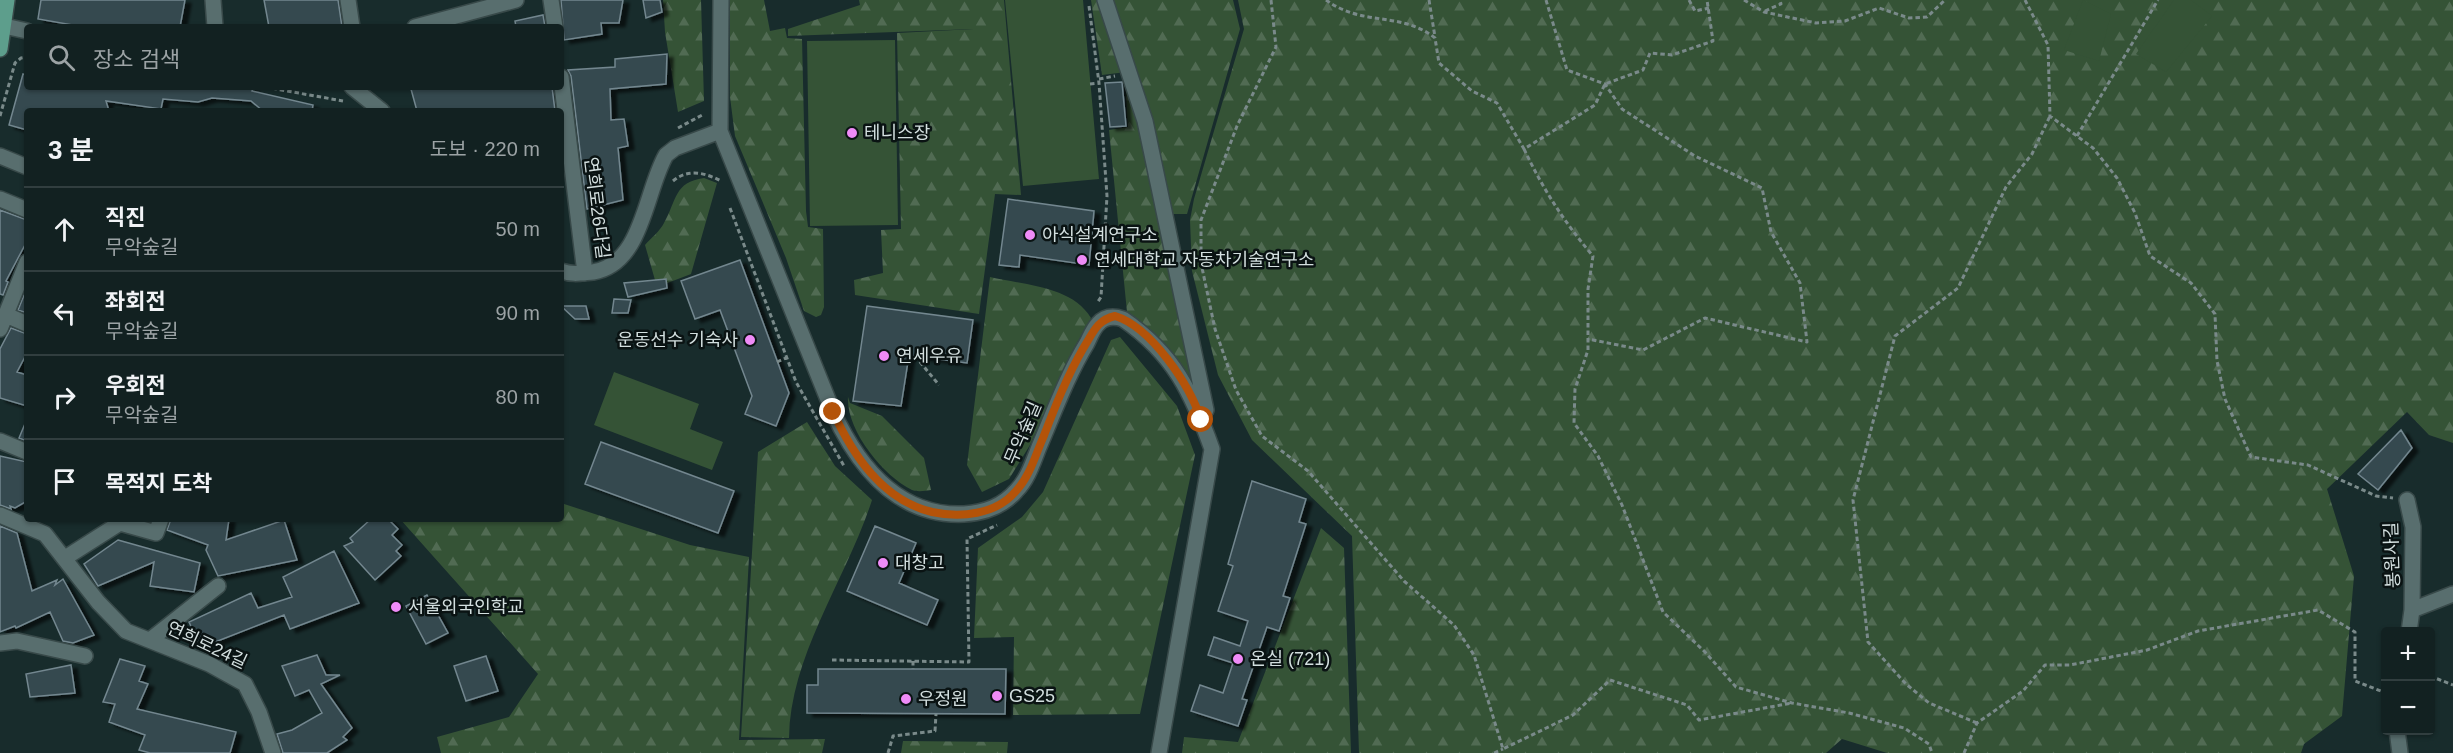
<!DOCTYPE html>
<html lang="ko">
<head>
<meta charset="utf-8">
<style>
	:root { --surface:#122121; --page:#1b292a; --text:#f1f3f6; --muted:#9ca3a5; --line:#313e3f }
	body { margin:0; font-family:Helvetica,"Noto Sans KR",sans-serif; background:var(--page); color:var(--text) }
	.controls { position:absolute; right:18px; bottom:18px; display:grid; overflow:hidden; border-radius:6px; box-shadow:0 2px 4px #0004 }
	.controls button { width:54px; height:54px; display:grid; place-items:center; padding:0; border:0; border-bottom:2px solid var(--line); background:var(--surface); color:var(--text); font:30px sans-serif }
	.stop { position:absolute; width:18px; height:18px; margin:-14px; border:4px solid #b45309; border-radius:50%; background:#fff }
	.stop.end { background:#b45309; border-color:#fff; box-shadow:0 2px 6px #0008 }
	.list { margin:0; padding:0; list-style:none }
	h2 { display:flex; justify-content:space-between; align-items:center; height:78px; margin:0; padding:0 24px; font-size:26px }
	h2 small { font-size:20px; font-weight:400; color:var(--muted) }
	.list li { display:grid; grid-template-columns:39px 1fr auto; gap:18px; align-items:center; box-sizing:border-box; height:84px; padding:0 24px; border-top:2px solid var(--line) }
	.list b { display:block; font-size:22px; white-space:nowrap }
	.list p { margin:0; font-size:20px; white-space:nowrap; color:var(--muted) }
	.list em { font-size:20px; font-style:normal; color:var(--muted) }
	.icon { flex:none; width:33px; height:33px; fill:none; stroke:currentColor; stroke-width:2; stroke-linecap:round; stroke-linejoin:round }
	.map { position:relative; flex:none; width:2453px; height:753px; overflow:hidden }
	.search { position:absolute; background:var(--surface); box-shadow:0 2px 4px #0004; left:24px; top:24px; width:540px; height:66px; display:flex; align-items:center; gap:15px; box-sizing:border-box; padding:0 21px; border-radius:6px; color:var(--muted); font-size:22px }
	.panel { position:absolute; background:var(--surface); box-shadow:0 2px 4px #0004; left:24px; top:108px; width:540px; height:414px; border-radius:6px }
	.map>svg:first-child { display:block }
</style>
</head>
<body>
<div class="map">
<svg width="2453" height="753" viewBox="0 0 2453 753">
	<defs>
		<pattern id="forest-firs" width="22" height="20" patternUnits="userSpaceOnUse" patternTransform="scale(1.5)"><rect width="22" height="20" fill="#355336"/><path d="M5 1l3.5 6h-7zM16 11l3.5 6h-7z" fill="#516b53"/></pattern>
		<filter id="shadow"><feDropShadow dx="6" dy="3.5" stdDeviation="1.5" flood-color="#0009"/></filter>
	</defs>
	<rect width="100%" height="100%" fill="#182c2c"/>
	<path fill="url(#forest-firs)" d="M663,0H701L704,101L678,112L665,32Z
		M730,0H764L770,31L785,28L787,38L802,39L806,211L808,227L823,229L824,307L821,315L816,317L804,311L786,258L735,136L730,97Z
		M859,0H1004L1021,195L995,194L979,314L855,295L854,280L883,273L881,230L901,229L897,33L974,29L788,36V29L860,5Z
		M1091,0H1103L1126,72L1102,75Z
		M1112,0H1233L1240,29L1187,214H1169Z
		M1238,0H2453V443L2429,435L2407,412L2327,489L2354,576L2342,716L2304,744L2301,753H1887L1842,739L1826,753H1359L1352,536L1252,440L1218,375L1192,271L1190,220L1194,199L1244,29Z
		M1125,78L1142,124L1193,375L1187,379L1167,346L1127,312L1109,130L1128,127Z
		M704,178L717,183L691,274L657,287L645,245C651,238 660,231 664,223C677,200 674,182 704,178Z
		M990,277C1024,285 1072,286 1091,318L1072,352L1030,445L1009,479L982,492L967,465Z
		M1120,337L1177,406L1195,455L1140,714L1013,715L1014,637L974,638L978,548L1022,517L1043,492L1111,340Z
		M848,397L850,403L882,416L924,458L931,490C925,491 917,492 912,490C883,476 846,430 848,397Z
		M807,422L835,466L872,500C847,578 790,655 789,738L741,737L758,452Z
		M561,503L690,545L749,557L739,740L825,739L822,753H441L437,737L509,717L538,674L400,519H561Z
		M1321,528L1344,548L1351,753H1182L1184,737L1238,742Z
		M903,741L1008,742L1007,753H901Z"/>
	<path fill="#355336" d="M1005,0H1083L1099,179L1023,186Z
		M2083,0L2111,14L2099,61L2064,50Z
		M2174,0H2191L2212,16L2166,72L2136,54Z
		M895,40L898,225L810,226L807,41Z
		M614,372L699,404L690,429L723,442L712,470L594,425Z"/>
	<path fill="#364950" stroke="#73878f" stroke-width="1.5" filter="url(#shadow)" d="M41,0H185L180,27H84L38,19Z
		M264,0H338L342,27H269Z
		M561,0H623L619,23H601L602,34L564,40Z
		M643,0H660L662,12L646,18Z
		M543,15L545,27H516L515,21Z
		M667,54L666,84L610,89L611,120L624,119L628,146L618,148L623,200L587,209L571,76L568,70L615,67V59Z
		M23,74L27,75V87L253,88L252,91L313,105L312,111H263L251,101L212,98L198,102L163,99L161,109L106,101L109,111H27V130L9,125Z
		M1122,82L1126,126L1110,127L1105,83Z
		M423,87H552L555,111H417L411,89Z
		M1008,199L1094,211L1089,265L1020,255L1019,267L999,265Z
		M0,210L27,220V241L6,281L8,282L3,295L0,294Z
		M740,260L789,393L776,426L745,414L752,396L720,310L695,319L681,281Z
		M666,279L667,288L628,297L624,283Z
		M27,288V313L18,310Z
		M614,299L631,300L628,313H612Z
		M561,306H586L589,319H575Z
		M867,306L973,320L967,363L909,355L901,406L853,401Z
		M11,328L27,334V353L17,372L27,375V406L0,398V349Z
		M27,419V441L19,438Z
		M2401,430L2412,448L2378,490L2358,474Z
		M601,442L734,491L718,533L585,484Z
		M0,456L27,462V501L15,508L10,506L11,509L0,505Z
		M1252,481L1306,499L1299,522L1306,524L1283,596L1290,598L1279,631L1267,627L1242,699L1247,700L1238,726L1191,711L1200,685L1223,693L1233,663L1208,655L1214,637L1240,646L1248,621L1218,611L1233,566L1228,564Z
		M171,519H229L226,540L284,520L297,560L218,576L206,550L208,545L167,530Z
		M371,519H388L398,529L392,535L402,545L396,551L401,556L375,580L344,546L353,542L350,538Z
		M0,526L17,533L32,591L57,580L55,585L63,579L94,635L73,643L63,641L50,612L16,628L15,626L0,632Z
		M875,526L916,543L899,583L938,600L927,625L847,591Z
		M118,540L200,563L194,592L150,586L154,562L98,586L84,564Z
		M334,551L359,603L290,629L284,615L210,644L207,639L199,644L189,622L251,593L258,608L292,597L283,577Z
		M427,595L448,633L426,644L406,606Z
		M317,655L326,675H340L321,684L352,728L343,737L347,740L327,753H283L277,734L292,730L322,713L309,690L295,696L282,666Z
		M486,656L498,691L466,701L454,666Z
		M120,659L145,666L139,681L148,684L137,709L236,732L230,753H150L139,750L145,735L109,722L115,704L103,702Z
		M71,665L75,693L30,697L26,674Z
		M818,669H1006L1005,714L807,713V685H818Z"/>
	<g fill="none" stroke-linecap="round" stroke-linejoin="round">
		<defs>
			<path id="minor" d="M213,0L215,27
				M348,0L352,27
				M551,0L555,27
				M721,0L720,131L833,412C858,466 898,517 964,514C983,513 1002,507 1016,491C1028,479 1033,462 1039,447C1054,412 1067,376 1087,343C1090,337 1093,329 1098,324C1105,316 1114,316 1123,319C1174,354 1192,393 1212,449L1159,753
				M1105,0L1145,121L1206,410L1203,411
				M0,25L27,31
				M415,27L516,0
				M561,77L585,273
				M352,87L382,111
				M0,156L27,167
				M0,199L27,210
				M561,271C573,275 581,273 593,272C643,264 645,191 666,155L675,148L720,131
				M6,315L27,324
				M0,329L27,262
				M0,441L27,452
				M2407,500L2413,527L2412,610
				M0,515L45,534L98,602L126,631L209,664L245,684L259,712L273,753
				M65,558L120,523L156,533L161,519
				M2409,632L2412,610L2453,594
				M150,640L218,586
				M0,643L17,641L85,656
				M2397,730L2400,753"/>
			<path id="major" d="M0,49L7,0"/>
		</defs>
		<use href="#minor" stroke="#384949" stroke-width="18"/>
		<use href="#major" stroke="#384949" stroke-width="18"/>
		<path stroke="#7a8a8a" stroke-width="3" stroke-dasharray="4.5 3" stroke-linecap="butt" d="M1271,0L1276,47L1237,126L1201,220V263L1215,329L1236,390L1262,436L1308,471L1404,581L1454,625L1474,655L1503,749L1573,715L1610,680L1687,705L1699,720L1792,703
			M1326,0C1363,27 1401,11 1435,38L1439,63L1472,91L1497,103L1524,149L1595,105L1605,84L1643,70L1650,53L1672,55L1713,41L1707,0
			M1429,0L1435,37
			M1546,0L1567,70L1605,84L1622,109L1695,156L1762,188L1771,232L1800,283L1807,342L1705,318L1643,350L1588,339
			M1689,0L1695,11L1709,8
			M1744,0L1764,12L1816,23L1845,21L1879,8L1909,18L1927,17L1945,0
			M2025,0L2048,45L2050,116L2093,148L2117,178L2135,213L2150,256L2191,283L2215,314L2217,361L2225,399L2251,457L2308,465L2376,496L2393,498
			M1089,6L1099,83L1107,196L1101,297L1097,303
			M1765,11L1781,4L1780,0
			M1099,79L1115,76
			M1090,84L1099,83
			M265,87L343,101
			M0,116L15,63L21,58L27,57
			M678,128L704,114
			M2077,136L2158,0
			M1524,149C1543,189 1564,222 1593,256L1588,289V350L1575,389L1574,423L1598,456L1622,505L1663,612L1705,652L1736,687L1792,703L1849,713L1904,728L1929,744L1932,753
			M673,181C688,168 706,173 721,181
			M730,208L796,382L844,466
			M915,356L939,385
			M777,362L786,358
			M832,660L969,662L967,539L997,525
			M913,661V669
			M2430,676L2453,685
			M1977,723L1929,703L1906,684L1868,642L1853,500L1895,336L1958,288L2006,187L2032,154L2050,116
			M888,753L893,736L935,731L936,714
			M1494,753L1503,749
			M1964,753L1977,723L2023,691L2045,665H2070L2147,650L2198,631L2318,610L2355,632V681L2386,693"/>
		<use href="#minor" stroke="#586e6e" stroke-width="15"/>
		<use href="#major" stroke="#5d9e8c" stroke-width="15"/>
	</g>
	<g fill="none" stroke-linecap="round" stroke-linejoin="round">
		<path stroke="#b45309" stroke-width="8" d="M833,412C853,455 882,500 932,512C960,518 996,515 1016,491C1030,476 1035,456 1043,438C1055,407 1067,376 1084,347C1093,333 1097,320 1115,316C1151,327 1190,385 1201,420"/>
	</g>
	<g fill="#ef8bf7" stroke="#0a1313" stroke-width="2">
		<circle cx="852" cy="133" r="6"/>
		<circle cx="1030" cy="235" r="6"/>
		<circle cx="1082" cy="260" r="6"/>
		<circle cx="750" cy="340" r="6"/>
		<circle cx="884" cy="356" r="6"/>
		<circle cx="883" cy="563" r="6"/>
		<circle cx="396" cy="607" r="6"/>
		<circle cx="1238" cy="659" r="6"/>
		<circle cx="997" cy="696" r="6"/>
		<circle cx="906" cy="699" r="6"/>
	</g>
	<g text-anchor="middle" stroke-width="5" stroke-linejoin="round" paint-order="stroke">
		<g font-size="18" fill="#d3dfdf" stroke="#0a1313" text-anchor="start">
			<text x="864" y="139">테니스장</text>
			<text x="1042" y="241">아식설계연구소</text>
			<text x="1094" y="266">연세대학교 자동차기술연구소</text>
			<text x="738" y="346" text-anchor="end">운동선수 기숙사</text>
			<text x="896" y="362">연세우유</text>
			<text x="895" y="569">대창고</text>
			<text x="408" y="613">서울외국인학교</text>
			<text x="1250" y="665">온실 (721)</text>
			<text x="1009" y="702">GS25</text>
			<text x="918" y="705">우정원</text>
		</g>
		<g font-size="18" fill="#d3dfdf" stroke="#0a1313">
			<text transform="translate(597 208) rotate(83)" y="6">연희로26다길</text>
			<text transform="translate(1023 433) rotate(-67)" y="6">무악숲길</text>
			<text transform="translate(2392 555) rotate(-92)" y="6">봉원사길</text>
			<text transform="translate(207 645) rotate(25)" y="6">연희로24길</text>
		</g>
	</g>
</svg>
<div class="controls">
<button>+</button>
<button>−</button>
</div>
<div class="stop" style="left:1201px;top:420px"></div>
<div class="stop end" style="left:833px;top:412px"></div>
<div class="search"><svg class="icon" aria-label="search" viewBox="0 0 24 24"><circle cx="10" cy="10" r="6"/><path d="M15 15l6 6"/></svg>장소 검색</div>
<section class="panel">
<h2>3 분<small>도보 · 220 m</small></h2>
<ul class="list">
<li><svg class="icon" aria-label="ahead" viewBox="0 0 24 24"><path d="M12 20V5M6 11l6-6 6 6"/></svg><div><b>직진</b><p>무악숲길</p></div><em>50 m</em></li>
<li><svg class="icon" aria-label="left" viewBox="0 0 24 24"><path d="M17 20v-9H6M10 6l-5 5 5 5"/></svg><div><b>좌회전</b><p>무악숲길</p></div><em>90 m</em></li>
<li><svg class="icon" aria-label="right" viewBox="0 0 24 24"><path d="M7 20v-9h11M14 6l5 5-5 5"/></svg><div><b>우회전</b><p>무악숲길</p></div><em>80 m</em></li>
<li><svg class="icon" aria-label="arrive" viewBox="0 0 24 24"><path d="M6 21V4h12l-3 4 3 4H6"/></svg><div><b>목적지 도착</b></div></li>
</ul>
</section>
</div>
</body>
</html>
